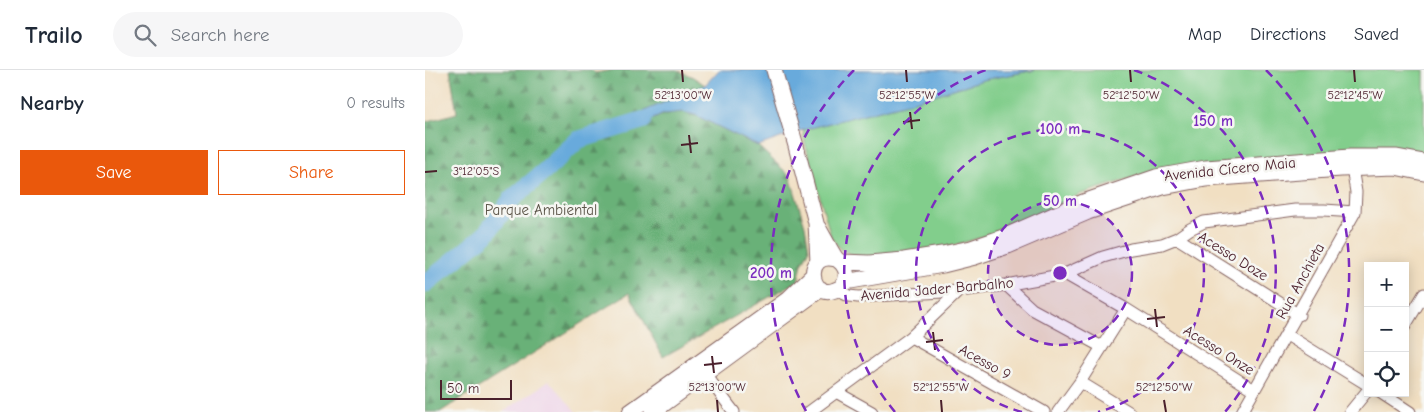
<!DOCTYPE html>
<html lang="en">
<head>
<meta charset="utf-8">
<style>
	:root { --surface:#fff; --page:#f6f6f7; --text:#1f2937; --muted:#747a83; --line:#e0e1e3; --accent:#ea580c }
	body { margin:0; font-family:"Comic Neue",sans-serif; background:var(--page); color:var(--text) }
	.controls { position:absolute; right:15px; bottom:15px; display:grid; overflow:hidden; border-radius:0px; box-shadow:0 2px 12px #0003 }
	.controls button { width:45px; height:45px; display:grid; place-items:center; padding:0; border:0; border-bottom:1px solid var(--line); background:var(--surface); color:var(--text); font:25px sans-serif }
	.scale { position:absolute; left:15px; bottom:12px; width:72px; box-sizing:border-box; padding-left:5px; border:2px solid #4a1f2b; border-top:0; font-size:14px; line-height:18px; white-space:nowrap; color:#4a1f2b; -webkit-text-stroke:4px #f6f6f2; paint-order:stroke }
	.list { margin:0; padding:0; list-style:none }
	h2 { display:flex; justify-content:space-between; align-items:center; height:65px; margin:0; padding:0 20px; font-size:21px }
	h2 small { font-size:16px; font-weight:400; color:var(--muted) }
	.actions { display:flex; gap:10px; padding:15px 20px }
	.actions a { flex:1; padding:11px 0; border:1px solid var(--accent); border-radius:0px; text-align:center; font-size:18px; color:var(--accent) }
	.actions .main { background:var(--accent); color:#fff }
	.icon { flex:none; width:28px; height:28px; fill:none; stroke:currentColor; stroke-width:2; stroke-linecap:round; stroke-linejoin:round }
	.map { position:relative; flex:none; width:999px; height:342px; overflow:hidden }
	header { display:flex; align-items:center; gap:30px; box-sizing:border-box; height:70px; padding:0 25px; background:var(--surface); border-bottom:1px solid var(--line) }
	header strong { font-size:24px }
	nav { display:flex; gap:28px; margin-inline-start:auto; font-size:18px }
	.search { width:350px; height:45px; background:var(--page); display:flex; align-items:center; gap:12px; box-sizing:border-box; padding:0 18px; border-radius:28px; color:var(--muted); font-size:19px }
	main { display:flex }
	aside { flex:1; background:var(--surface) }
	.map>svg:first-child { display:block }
</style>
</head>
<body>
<header>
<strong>Trailo</strong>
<div class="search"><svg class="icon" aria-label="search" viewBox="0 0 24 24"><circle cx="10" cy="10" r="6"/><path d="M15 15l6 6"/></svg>Search here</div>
<nav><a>Map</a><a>Directions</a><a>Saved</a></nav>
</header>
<main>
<aside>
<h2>Nearby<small>0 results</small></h2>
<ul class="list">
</ul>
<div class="actions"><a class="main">Save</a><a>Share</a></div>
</aside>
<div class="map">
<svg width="999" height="342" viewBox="0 0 999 342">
	<defs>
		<pattern id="forest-firs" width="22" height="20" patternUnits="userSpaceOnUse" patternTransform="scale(1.25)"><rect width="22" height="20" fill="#69b178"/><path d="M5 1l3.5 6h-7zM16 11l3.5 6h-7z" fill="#588f63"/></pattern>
	</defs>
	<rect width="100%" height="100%" fill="#f6f6f2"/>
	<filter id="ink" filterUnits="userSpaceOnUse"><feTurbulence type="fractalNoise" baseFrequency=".02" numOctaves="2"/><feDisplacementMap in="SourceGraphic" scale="10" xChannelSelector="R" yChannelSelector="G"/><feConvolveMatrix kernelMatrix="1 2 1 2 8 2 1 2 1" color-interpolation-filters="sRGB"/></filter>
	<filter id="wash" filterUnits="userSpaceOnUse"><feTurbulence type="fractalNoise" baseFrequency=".0096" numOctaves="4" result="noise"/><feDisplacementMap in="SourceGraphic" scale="20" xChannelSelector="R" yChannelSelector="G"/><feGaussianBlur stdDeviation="1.12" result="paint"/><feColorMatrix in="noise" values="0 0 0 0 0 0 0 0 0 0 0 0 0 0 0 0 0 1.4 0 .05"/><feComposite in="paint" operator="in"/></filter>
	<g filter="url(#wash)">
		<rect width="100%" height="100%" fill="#f1dfc2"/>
		<path fill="#eed0e7" d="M124,311L151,342H78Z"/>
		<path fill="url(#forest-firs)" stroke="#5a6852" d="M25,0H167L170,3L190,0H252L268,7L280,15L236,34L211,57L239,44L254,41L270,45L333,76L365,106L380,156L384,180L377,194L373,211L238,287L204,223L15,342H0V52L32,43Z"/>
		<path fill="#82ce8c" stroke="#66765c" d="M610,0H999V85L729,101L656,124L575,162L516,179L445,189L428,185L415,179L406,167L380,73L378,60L486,32L558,10Z"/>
		<path fill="#67aadc" stroke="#586484" d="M294,0H610L558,10L486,32L378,60L333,76L270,45L258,42L239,44L211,57L197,56L210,45L280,15Z"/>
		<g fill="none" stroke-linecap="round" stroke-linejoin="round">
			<path stroke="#67aadc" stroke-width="18" d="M0,214L60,165L87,129L121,100L153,70L218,50"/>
		</g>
	</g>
	<g filter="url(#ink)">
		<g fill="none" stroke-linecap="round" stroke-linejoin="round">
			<defs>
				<path id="street" d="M752,168L874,245
					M640,204L701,239L829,320
					M581,215L607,239L677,277
					M411,220L424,226L433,227L534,221L581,215L640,204L678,187L706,179L737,174L752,168L765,159L779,152L870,140H899L930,142
					M980,256L999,224
					M862,265L943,315
					M486,267L619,342
					M274,299L280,304L309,342
					M655,312L704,342
					M411,322L447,342
					M956,323L985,342
					M384,342L486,267L534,221
					M633,342L655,312L701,239
					M817,342L930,142L931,122L926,92
					M925,342L943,320"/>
				<path id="secondary" d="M349,0L371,76L391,153L393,192
					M393,157C399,167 404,178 410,187C412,190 416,192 418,195C420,198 422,202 421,206C421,212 417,218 410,220C384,231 378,180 411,189
					M416,192L444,193L479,190L517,184L546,178L578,167L658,132L731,107L781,98L925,87H972L999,92
					M420,212L518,195L550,187L583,176L663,142L738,117L781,109L916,99L970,97L999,103
					M205,342L363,229L388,205
					M228,342L396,219"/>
			</defs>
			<use href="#street" stroke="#846260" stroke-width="13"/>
			<use href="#secondary" stroke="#846260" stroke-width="17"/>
			<use href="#street" stroke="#fff" stroke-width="11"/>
			<use href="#secondary" stroke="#fff" stroke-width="15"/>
		</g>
	</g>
	<path fill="none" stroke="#4a1f2b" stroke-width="2" d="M257,0L258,12M481,0L482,12M705,0L706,12M929,0L930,12M485,42L487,59M478,52L495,50M264,65L266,83M256,75L273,73M0,102L12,101M730,239L732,257M722,249L740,247M508,262L510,280M501,272L518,270M287,286L289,303M279,295L297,293M292,330L293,342M516,330L517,342M739,330L741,342"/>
	<circle cx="635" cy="203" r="72" fill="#7b2cbf" fill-opacity=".12"/>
	<g fill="none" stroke="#7b2cbf" stroke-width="2.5" stroke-dasharray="9 6">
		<circle cx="635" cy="203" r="72"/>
		<path d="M597 342A144 144 0 1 1 673 342"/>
		<path d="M470 342A216 216 0 0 1 561 0M709 0A216 216 0 0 1 800 342"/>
		<path d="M381 341A289 289 0 0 1 429 0M841 0A289 289 0 0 1 889 341"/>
	</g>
	<g text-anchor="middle" stroke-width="5" stroke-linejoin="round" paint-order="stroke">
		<g font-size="15" fill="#4a1f2b" stroke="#f6f6f2">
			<text transform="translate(805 99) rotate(-6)" y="5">Avenida Cícero Maia</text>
			<text transform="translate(808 186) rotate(32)" y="5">Acesso Doze</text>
			<text transform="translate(875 211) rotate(-61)" y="5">Rua Anchieta</text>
			<text transform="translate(512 219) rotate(-5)" y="5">Avenida Jader Barbalho</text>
			<text transform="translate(794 280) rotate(32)" y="5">Acesso Onze</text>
			<text transform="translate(560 292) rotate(29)" y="5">Acesso 9</text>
		</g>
		<g font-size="15" fill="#5b5448" stroke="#f6f6f2">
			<text x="116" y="145">Parque Ambiental</text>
		</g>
	</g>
	<g font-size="12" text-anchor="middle" fill="#4a1f2b" stroke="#f6f6f2" stroke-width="5" stroke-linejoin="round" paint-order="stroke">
		<text x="258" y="29">52°13'00"W</text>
		<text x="482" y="29">52°12'55"W</text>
		<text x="706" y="29">52°12'50"W</text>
		<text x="930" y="29">52°12'45"W</text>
		<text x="51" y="105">3°12'05"S</text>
		<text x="292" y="321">52°13'00"W</text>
		<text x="516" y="321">52°12'55"W</text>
		<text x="739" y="321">52°12'50"W</text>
	</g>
	<circle cx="635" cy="203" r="8" fill="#7b2cbf" stroke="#f6f6f2" stroke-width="2.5"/>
	<g font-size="15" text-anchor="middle" font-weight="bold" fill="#7b2cbf" stroke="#f6f6f2" stroke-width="5" stroke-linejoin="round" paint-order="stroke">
		<text x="788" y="56">150 m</text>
		<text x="635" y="64">100 m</text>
		<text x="635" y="136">50 m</text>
		<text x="346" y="208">200 m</text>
	</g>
</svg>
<div class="controls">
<button>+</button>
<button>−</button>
<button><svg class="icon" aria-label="locate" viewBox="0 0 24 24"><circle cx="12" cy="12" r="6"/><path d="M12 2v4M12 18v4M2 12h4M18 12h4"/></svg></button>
</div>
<div class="scale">50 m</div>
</div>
</main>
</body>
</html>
